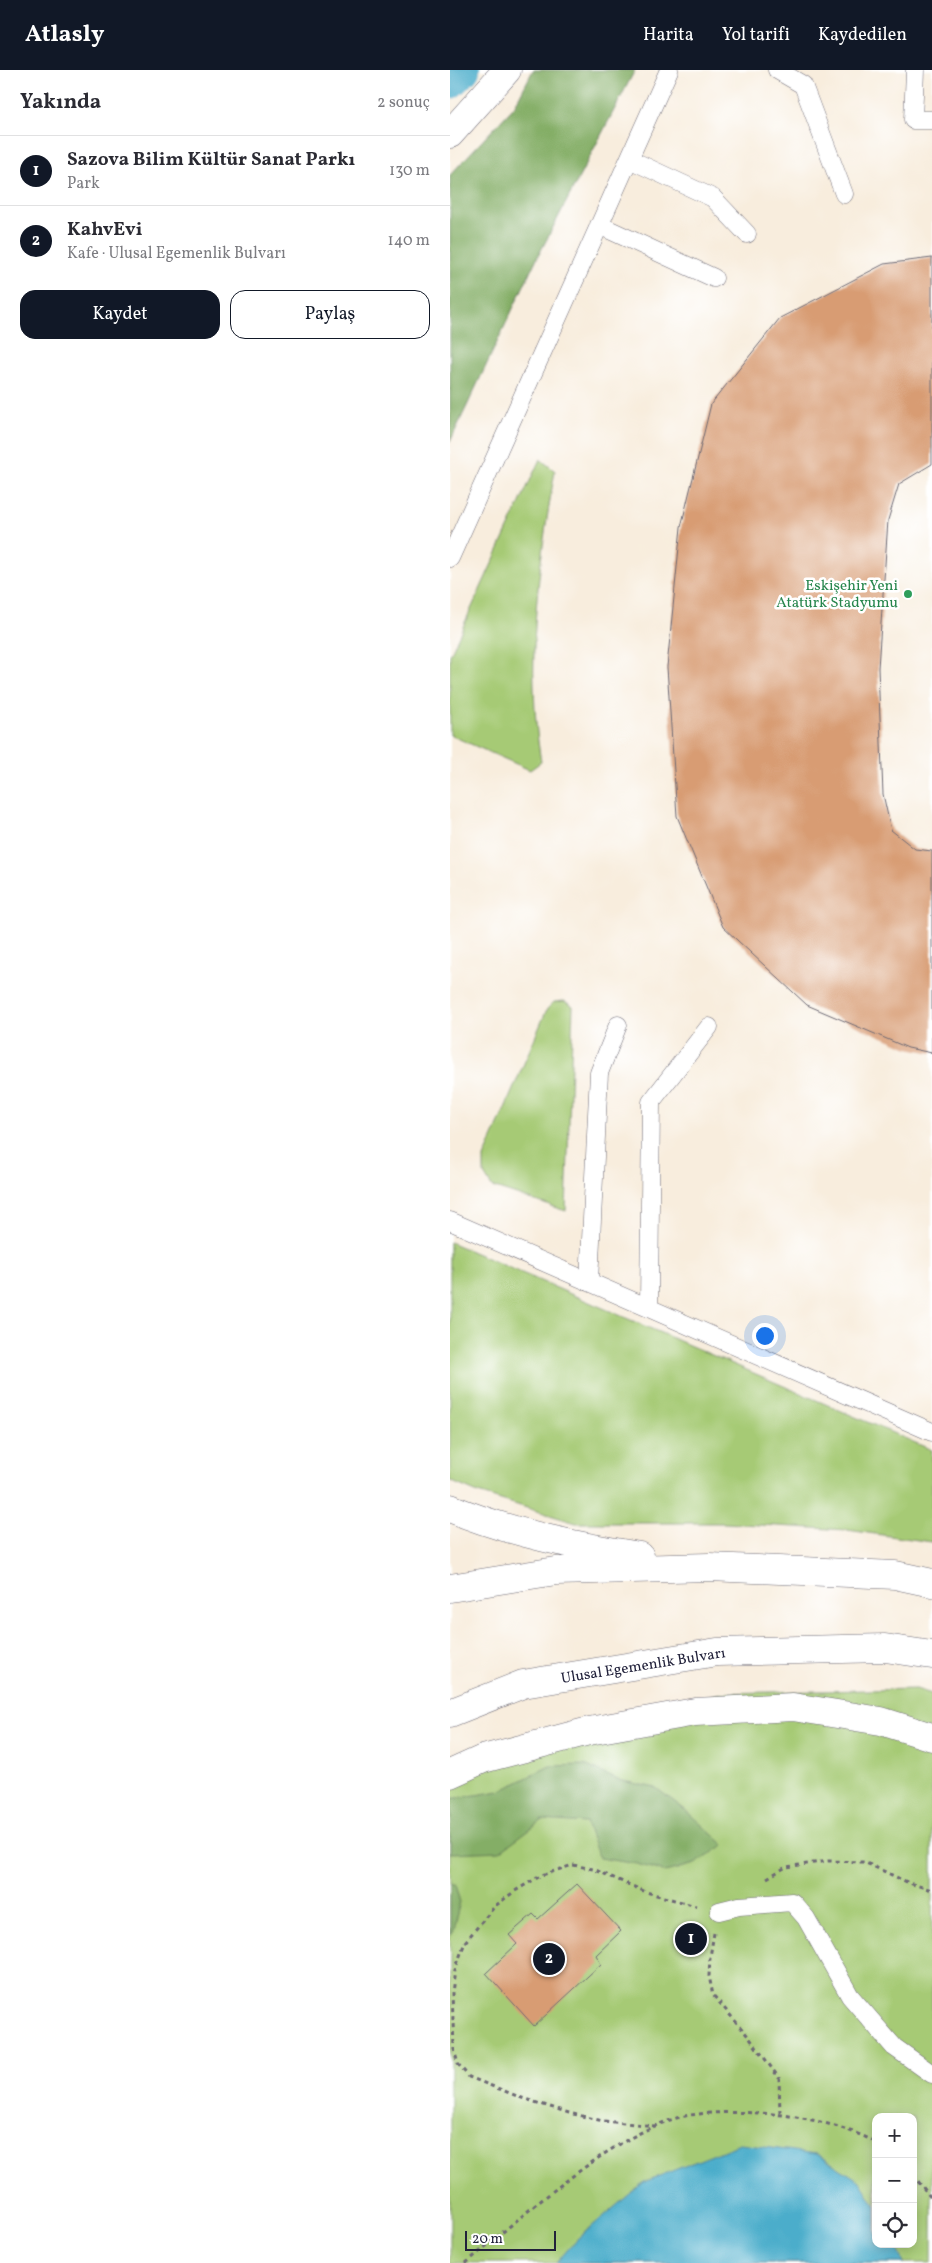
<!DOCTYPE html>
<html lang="tr">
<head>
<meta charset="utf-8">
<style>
	:root { --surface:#fff; --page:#f7f7f7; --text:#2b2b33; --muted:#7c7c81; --line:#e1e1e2; --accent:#111827 }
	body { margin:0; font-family:Vollkorn,serif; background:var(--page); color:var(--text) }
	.controls { position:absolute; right:15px; bottom:15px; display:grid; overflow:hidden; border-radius:10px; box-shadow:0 2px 12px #0003 }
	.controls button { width:45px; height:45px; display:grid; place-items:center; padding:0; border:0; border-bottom:1px solid var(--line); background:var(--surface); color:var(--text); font:25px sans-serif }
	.scale { position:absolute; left:15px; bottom:12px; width:91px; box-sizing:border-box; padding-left:5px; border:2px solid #22223b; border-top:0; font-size:14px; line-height:18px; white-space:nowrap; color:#22223b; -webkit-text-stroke:4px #fff; paint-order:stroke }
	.you { position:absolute; left:314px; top:1265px; width:18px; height:18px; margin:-12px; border:4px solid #fff; border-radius:50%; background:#1a73e8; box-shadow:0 0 0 8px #1a73e833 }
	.badge { display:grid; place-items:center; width:32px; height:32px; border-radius:50%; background:var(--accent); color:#fff; font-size:16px; font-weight:700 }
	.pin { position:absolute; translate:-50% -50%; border:2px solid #fff; box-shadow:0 1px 5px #0006 }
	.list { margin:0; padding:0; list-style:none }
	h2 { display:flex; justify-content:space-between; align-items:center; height:65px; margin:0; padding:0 20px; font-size:21px }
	h2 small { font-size:16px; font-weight:400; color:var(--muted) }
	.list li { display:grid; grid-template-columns:32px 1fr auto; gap:15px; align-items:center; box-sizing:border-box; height:70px; padding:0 20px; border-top:1px solid var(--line) }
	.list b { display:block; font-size:19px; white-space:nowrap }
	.list p { margin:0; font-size:16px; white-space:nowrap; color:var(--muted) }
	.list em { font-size:16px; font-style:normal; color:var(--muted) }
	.actions { display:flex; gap:10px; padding:15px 20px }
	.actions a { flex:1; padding:11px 0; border:1px solid var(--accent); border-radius:15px; text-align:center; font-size:18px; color:var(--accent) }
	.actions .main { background:var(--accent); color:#fff }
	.icon { flex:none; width:28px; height:28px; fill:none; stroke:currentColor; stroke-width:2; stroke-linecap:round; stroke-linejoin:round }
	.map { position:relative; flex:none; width:482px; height:2193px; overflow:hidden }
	header { display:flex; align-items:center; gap:30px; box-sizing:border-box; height:70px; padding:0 25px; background:var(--accent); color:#fff }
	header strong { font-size:24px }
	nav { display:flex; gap:28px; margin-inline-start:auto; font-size:18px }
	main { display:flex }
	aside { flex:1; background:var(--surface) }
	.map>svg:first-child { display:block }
</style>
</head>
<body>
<header>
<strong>Atlasly</strong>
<nav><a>Harita</a><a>Yol tarifi</a><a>Kaydedilen</a></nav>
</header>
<main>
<aside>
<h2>Yakında<small>2 sonuç</small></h2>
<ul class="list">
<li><span class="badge">1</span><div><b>Sazova Bilim Kültür Sanat Parkı</b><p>Park</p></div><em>130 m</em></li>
<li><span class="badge">2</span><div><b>KahvEvi</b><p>Kafe · Ulusal Egemenlik Bulvarı</p></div><em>140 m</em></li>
</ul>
<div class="actions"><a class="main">Kaydet</a><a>Paylaş</a></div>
</aside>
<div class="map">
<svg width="482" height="2193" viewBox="0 0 482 2193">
	<rect width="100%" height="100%" fill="#fff"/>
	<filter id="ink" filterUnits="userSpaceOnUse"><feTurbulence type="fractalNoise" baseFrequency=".02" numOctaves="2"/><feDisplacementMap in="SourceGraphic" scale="10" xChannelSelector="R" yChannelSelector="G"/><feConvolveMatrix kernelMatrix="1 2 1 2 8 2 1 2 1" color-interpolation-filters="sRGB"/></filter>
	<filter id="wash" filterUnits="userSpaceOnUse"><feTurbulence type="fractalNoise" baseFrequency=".0096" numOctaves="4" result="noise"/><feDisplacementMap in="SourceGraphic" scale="20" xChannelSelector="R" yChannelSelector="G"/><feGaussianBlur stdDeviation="1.12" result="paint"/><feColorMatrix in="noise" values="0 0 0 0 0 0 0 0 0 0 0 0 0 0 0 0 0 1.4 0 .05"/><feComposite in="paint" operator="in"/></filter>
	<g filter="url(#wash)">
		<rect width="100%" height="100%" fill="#f8eddd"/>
		<path fill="#a6ca74" stroke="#647658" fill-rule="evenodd" d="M90,389L105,401C88,496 75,596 91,692L80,700L0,665V585Z
			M114,931L123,936L116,1141L42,1117L34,1104V1088L97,939L104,932Z
			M0,1172L482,1380V1472L397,1460L275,1453H126L28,1423L0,1411Z
			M466,1619L482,1624V2193H0V1692L61,1668L272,1623ZM426,2047H463V2174H426Z"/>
		<path fill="#84ae66" stroke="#536850" d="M83,0H185L85,192L0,372V105L64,37Z
			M135,1695L168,1710L206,1718L234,1739L274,1775L245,1794L215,1802L187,1794L149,1788L136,1753L92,1750L50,1781L0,1783L1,1729L50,1721L100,1696Z
			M0,1813L5,1815L10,1832L2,1863L0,1865Z"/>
		<path fill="#4cadcb" stroke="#376883" d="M290,2074L367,2084L410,2111L426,2137V2174H446L454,2193H106L127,2169L194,2112Z"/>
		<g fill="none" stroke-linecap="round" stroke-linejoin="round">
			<path stroke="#4cadcb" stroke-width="32" d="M0,13L14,0"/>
		</g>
		<g id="blocks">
			<path fill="#d89c73" d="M482,188V394L449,414L438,450L428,598L433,724L441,760L465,779L482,781V983L458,978L357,935L273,857L227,746L217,597L231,457L261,334L330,248L434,194Z
				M127,1814L171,1861L146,1885L151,1894L84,1956L36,1903L67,1874L59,1865L83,1844L88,1849Z"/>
		</g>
	</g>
	<g filter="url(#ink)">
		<use href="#blocks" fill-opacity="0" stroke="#6d6974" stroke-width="1"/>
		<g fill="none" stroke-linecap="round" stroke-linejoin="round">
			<defs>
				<path id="lane" d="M327,0L353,15L394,124
					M465,0L463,50H482
					M179,89L263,128L297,164
					M149,155L264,208
					M0,488L219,0
					M0,1151L482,1362
					M139,1212L149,1003L168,955
					M199,1238L201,1032L259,957
					M269,1841L289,1836L342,1832L356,1848L400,1926L444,1977L482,2004"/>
				<path id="street" d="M0,64L57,0
					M0,1704L33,1689L139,1661L245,1642L343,1637L431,1651L482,1667"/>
				<path id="primary" d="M0,1438C60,1463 126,1476 190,1486
					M0,1518L106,1501L259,1497L445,1505L482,1513
					M0,1643L73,1614L267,1582L435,1578L482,1585"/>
			</defs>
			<use href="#lane" stroke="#6d6974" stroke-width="19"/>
			<use href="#street" stroke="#6d6974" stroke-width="29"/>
			<use href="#primary" stroke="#6d6974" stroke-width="29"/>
			<path stroke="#6d6974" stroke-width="3" stroke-dasharray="4 4" stroke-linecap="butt" d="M317,1808L336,1797L378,1791L414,1792L459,1813L482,1820
				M264,1863L260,1887L259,1906L263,1925L298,1966L329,2008L330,2045
				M206,2056L153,2051L119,2043L72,2028L19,2007L8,1994L4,1979L2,1923L5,1900L15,1872L45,1836L65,1821L92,1805L123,1795L143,1799L196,1822L246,1836
				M463,2105L482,2129
				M16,2193C72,2147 169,2057 240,2045C263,2042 286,2042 308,2043C349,2045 389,2054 426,2072"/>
			<use href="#lane" stroke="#fff" stroke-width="18"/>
			<use href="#street" stroke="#fff" stroke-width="28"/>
			<use href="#primary" stroke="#fff" stroke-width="28"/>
		</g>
	</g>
	<circle fill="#2e9e5b" stroke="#fff" stroke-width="2" cx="458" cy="524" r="5"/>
	<g text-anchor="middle" stroke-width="5" stroke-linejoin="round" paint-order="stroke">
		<g font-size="15" fill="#27864d" stroke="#fff" text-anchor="end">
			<text x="448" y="520">Eskişehir Yeni<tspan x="448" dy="17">Atatürk Stadyumu</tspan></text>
		</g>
		<g font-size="15" fill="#22223b" stroke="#fff">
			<text transform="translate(193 1595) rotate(-9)" y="5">Ulusal Egemenlik Bulvarı</text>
		</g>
	</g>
</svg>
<div class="controls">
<button>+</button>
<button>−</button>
<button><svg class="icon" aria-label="locate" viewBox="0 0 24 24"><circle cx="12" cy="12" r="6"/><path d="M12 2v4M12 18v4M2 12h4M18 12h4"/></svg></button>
</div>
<div class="scale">20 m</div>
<div class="you"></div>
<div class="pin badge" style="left:241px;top:1869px">1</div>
<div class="pin badge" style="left:99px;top:1889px">2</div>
</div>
</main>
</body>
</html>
